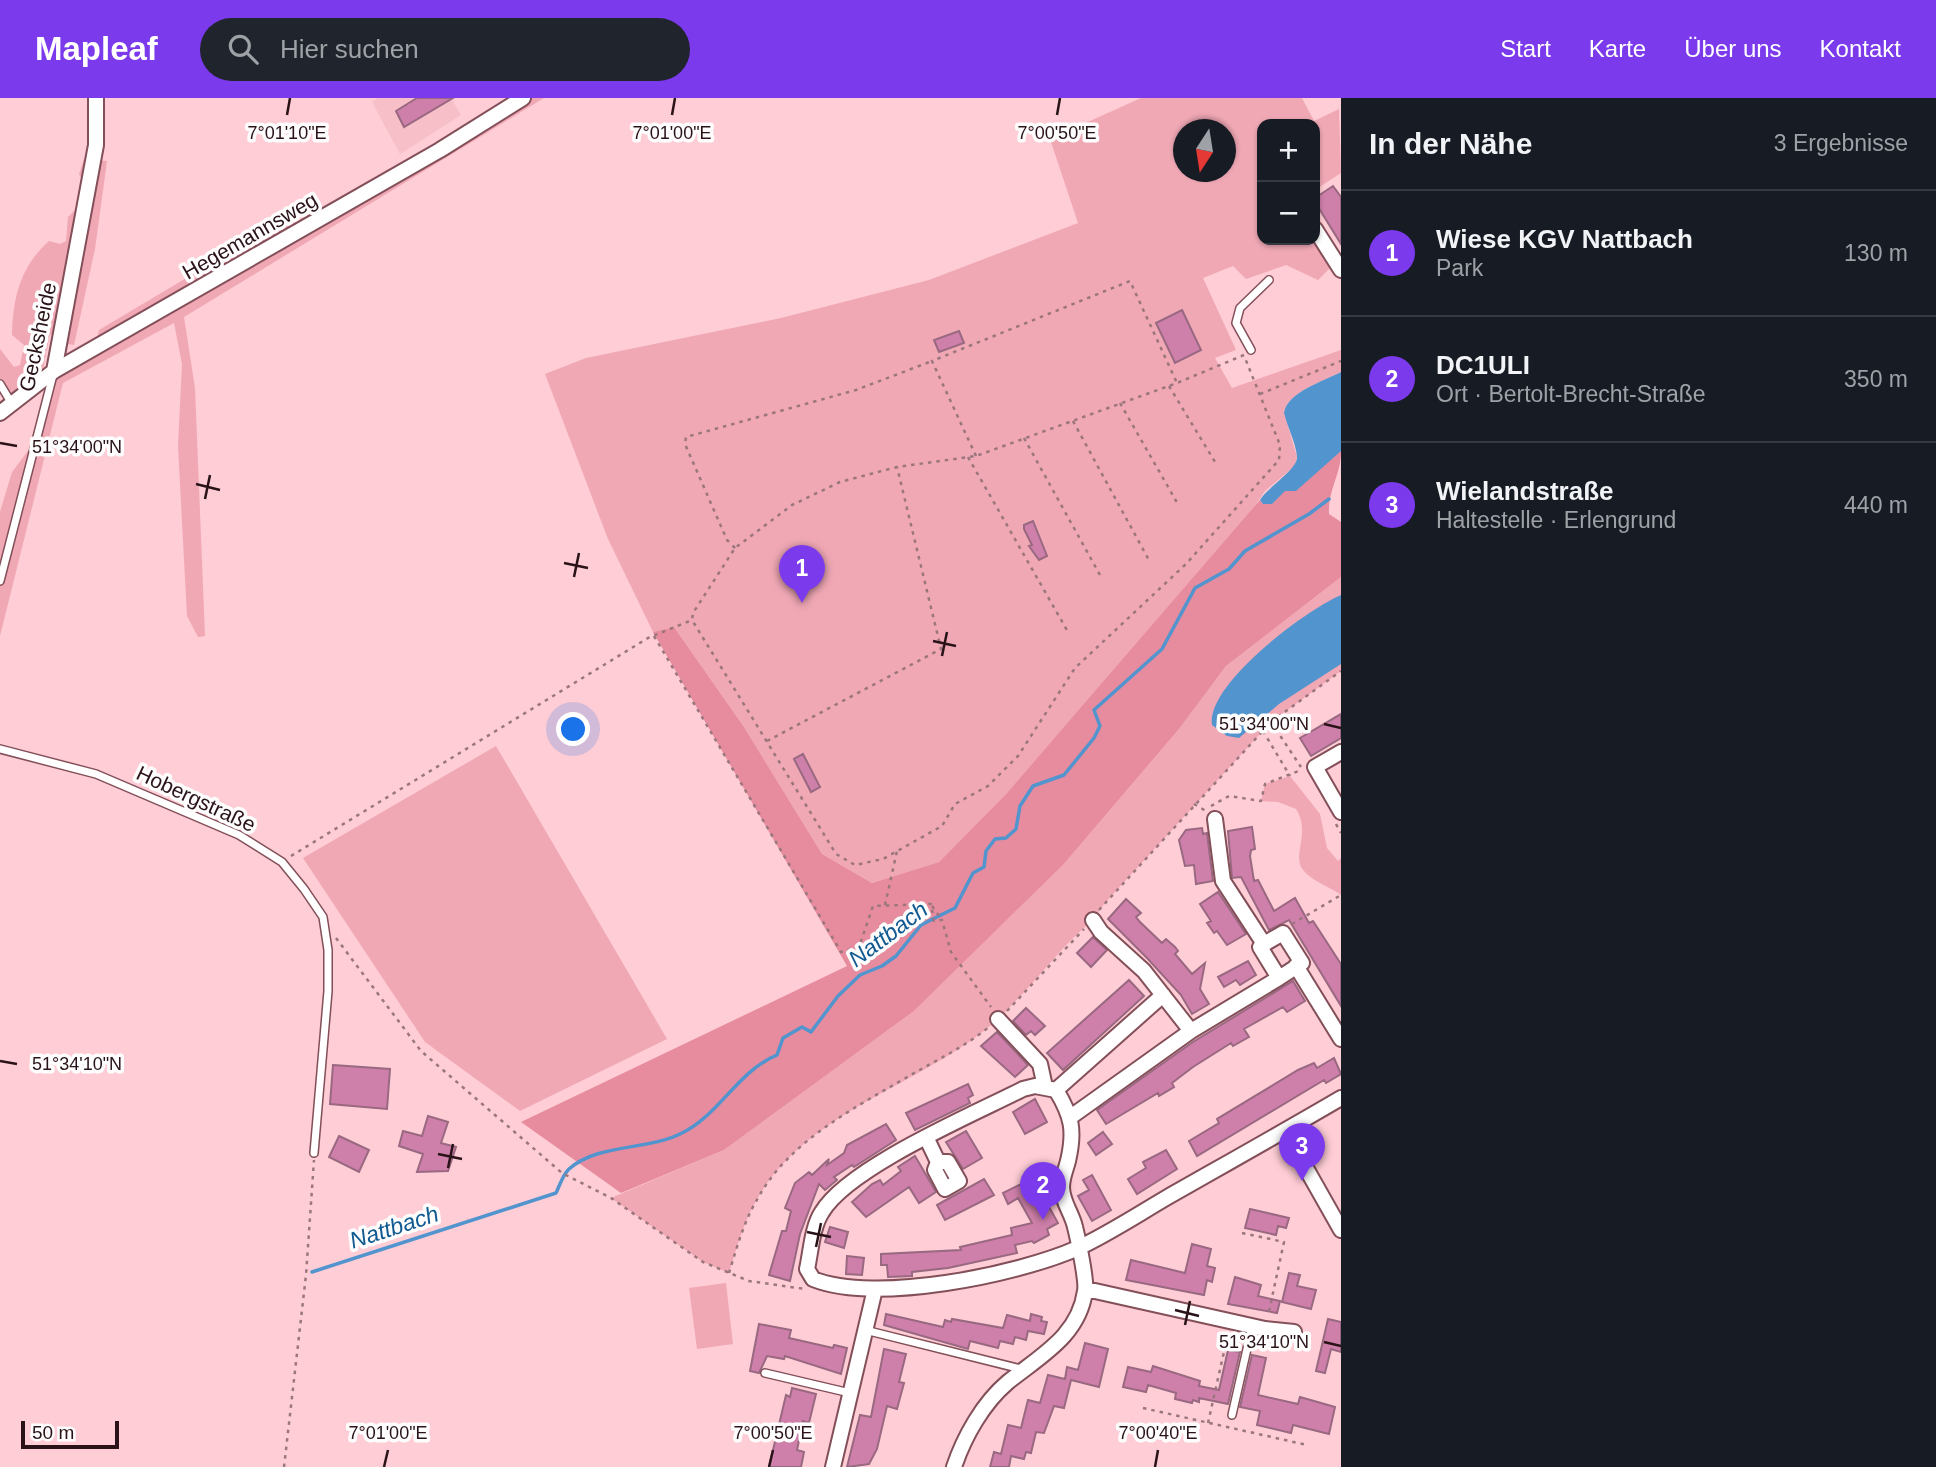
<!DOCTYPE html>
<html lang="de">
<head>
<meta charset="utf-8">
<style>
	:root { --surface:#171b24; --page:#20242c; --text:#f1f3f6; --muted:#9ea1a6; --line:#363941; --accent:#7c3aed }
	body { margin:0; font-family:Helvetica,sans-serif; background:var(--page); color:var(--text) }
	.controls { position:absolute; right:21px; top:21px; display:grid; overflow:hidden; border-radius:14px; box-shadow:0 2px 5px #0004 }
	.controls button { width:63px; height:63px; display:grid; place-items:center; padding:0; border:0; border-bottom:2px solid var(--line); background:var(--surface); color:var(--text); font:35px sans-serif }
	.compass { position:absolute; left:1173px; top:21px; width:63px; height:63px; border-radius:50%; background:var(--surface); box-shadow:0 2px 5px #0004; rotate:192deg }
	.scale { position:absolute; left:21px; bottom:18px; width:98px; box-sizing:border-box; padding-left:7px; border:4px solid #291318; border-top:0; font-size:19px; line-height:24px; white-space:nowrap; color:#291318; -webkit-text-stroke:5px #fdfdfd; paint-order:stroke }
	.you { position:absolute; left:574px; top:632px; width:24px; height:24px; margin:-18px; border:5px solid #fff; border-radius:50%; background:#1a73e8; box-shadow:0 0 0 10px #1a73e833 }
	.badge { display:grid; place-items:center; width:46px; height:46px; border-radius:50%; background:var(--accent); color:#fff; font-size:23px; font-weight:700 }
	.pin { position:absolute; translate:-50% -58px; filter:drop-shadow(0 2px 4px #0008) }
	.pin::after { content:''; position:absolute; top:37px; width:24px; height:21px; background:inherit; clip-path:polygon(0 0,100% 0,50% 100%) }
	.list { margin:0; padding:0; list-style:none }
	h2 { display:flex; justify-content:space-between; align-items:center; height:91px; margin:0; padding:0 28px; font-size:30px }
	h2 small { font-size:23px; font-weight:400; color:var(--muted) }
	.list li { display:grid; grid-template-columns:46px 1fr auto; gap:21px; align-items:center; box-sizing:border-box; height:126px; padding:0 28px; border-top:2px solid var(--line) }
	.list b { display:block; font-size:26px; white-space:nowrap }
	.list p { margin:0; font-size:23px; white-space:nowrap; color:var(--muted) }
	.list em { font-size:23px; font-style:normal; color:var(--muted) }
	.icon { flex:none; width:38px; height:38px; fill:none; stroke:currentColor; stroke-width:2; stroke-linecap:round; stroke-linejoin:round }
	.map { position:relative; flex:none; width:1341px; height:1369px; overflow:hidden }
	header { display:flex; align-items:center; gap:42px; box-sizing:border-box; height:98px; padding:0 35px; background:var(--accent); color:#fff }
	header strong { font-size:33px }
	nav { display:flex; gap:38px; margin-inline-start:auto; font-size:24px }
	.search { width:490px; height:63px; background:var(--page); display:flex; align-items:center; gap:18px; box-sizing:border-box; padding:0 24px; border-radius:38px; color:var(--muted); font-size:26px }
	main { display:flex }
	aside { flex:1; background:var(--surface) }
	.map>svg:first-child { display:block }
</style>
</head>
<body>
<header>
<strong>Mapleaf</strong>
<div class="search"><svg class="icon" aria-label="search" viewBox="0 0 24 24"><circle cx="10" cy="10" r="6"/><path d="M15 15l6 6"/></svg>Hier suchen</div>
<nav><a>Start</a><a>Karte</a><a>Über uns</a><a>Kontakt</a></nav>
</header>
<main>
<div class="map">
<svg width="1341" height="1369" viewBox="0 0 1341 1369">
	<rect width="100%" height="100%" fill="#ffcdd5"/>
	<path fill="#f7bfc8" d="M378,0H451L461,17L400,56L372,4Z"/>
	<path fill="#f0a8b5" fill-rule="evenodd" d="M529,0H544L184,219L195,290L205,538L198,539L187,518L178,348L182,266L174,225L63,285L0,538V414L12,374L43,333L56,277L93,257L99,232L267,132L289,128L343,99L363,100Z
		M1141,0H1302L1314,23L1339,11L1341,75L1315,92V26H1262V142H1315L1332,168L1318,182L1286,167L1246,181L1233,168L1203,180L1236,252L1215,260L1232,290L1341,252V274C1324,283 1287,294 1284,315L1297,359L1295,368L1265,393L1245,423L1007,695L939,764L872,785L822,756L744,629L674,529L653,534L608,441L545,276L586,260L781,220L929,182L1078,125L1050,41ZM1184,32H1226V74H1184Z
		M84,61L107,63L95,151L74,247L62,245L50,236L43,272L14,297L0,291V251L14,269L20,267L24,247L12,237C13,200 20,169 49,143L60,146L66,143L68,119L75,112H87L90,97L79,76Z
		M1341,479V573L1271,624L1104,806L1093,822C1054,854 1026,899 985,932C913,989 811,1014 760,1096C745,1120 737,1148 729,1175L703,1164L611,1100L724,1052L914,913L1063,767L1179,631L1226,568Z
		M496,648L667,941L520,1013L425,944L303,760Z
		M1290,678L1320,716L1327,750L1338,763L1341,760V797C1330,789 1312,783 1304,773C1290,758 1312,736 1296,711L1278,704L1261,703L1265,686Z
		M726,1185L733,1246L697,1251L689,1190Z"/>
	<path fill="#e68c9e" d="M1341,353C1341,377 1328,391 1329,416L1341,424V479L1226,568L1179,631L1063,767L914,913L724,1052L621,1095L521,1024L847,868L653,534L674,529L744,629L822,756L872,785L939,764L1007,695L1260,402L1263,406H1272L1284,393Z"/>
	<path fill="#5294ce" d="M1341,274V353L1296,393H1285L1272,406H1263L1260,402C1267,390 1298,371 1297,359C1296,345 1287,328 1284,315C1287,294 1324,283 1341,274Z
		M1341,497V566L1279,606L1239,640L1227,638L1212,627C1206,586 1306,512 1341,497Z"/>
	<g fill="none" stroke-linecap="round" stroke-linejoin="round">
		<path stroke="#5294ce" stroke-width="3.5" d="M312,1174L556,1095C560,1087 562,1078 569,1071C598,1045 648,1053 682,1035C720,1016 738,973 777,957L783,940L802,929L811,934L838,898L860,877L882,868L896,858L921,827L955,810L973,775L984,769L986,753L995,741L1006,740L1016,731L1020,708L1033,688L1064,677L1094,640L1100,628L1094,612L1162,551L1195,490L1229,471L1245,453L1309,416L1329,401"/>
	</g>
	<path fill="#cf80aa" stroke="#996881" stroke-width="2" d="M417,0H453L404,29L396,13Z
		M1333,88L1341,99V146L1315,104V100Z
		M1182,212L1201,252L1175,265L1156,225Z
		M959,233L964,245L939,254L934,242Z
		M1033,423L1047,458L1039,462L1029,448L1032,447L1024,431V427Z
		M1341,616V640L1311,658L1300,640Z
		M803,656L820,689L811,694L794,661Z
		M1252,729L1255,751L1251,752L1250,758L1254,783L1258,782L1274,813L1295,800L1309,825L1313,823L1341,866V908L1289,822L1269,832L1241,779L1232,780L1228,733Z
		M1202,730L1203,736L1207,735L1213,783L1196,786L1194,767L1185,768L1179,742L1186,732Z
		M1218,794L1246,836L1227,847L1217,833L1214,835L1207,825L1211,823L1200,806Z
		M1126,801L1141,815L1136,819L1140,824L1162,845L1166,841L1175,849L1178,853L1175,856L1192,876L1205,865L1200,891L1209,906L1192,916L1181,897L1147,860L1108,821Z
		M1093,839L1107,852L1091,869L1077,855Z
		M1248,863L1256,877L1240,887L1236,882L1224,889L1218,879Z
		M1129,882L1144,898L1063,972L1047,955Z
		M1293,883L1305,903L1287,914L1283,909L1244,931L1249,939L1233,948L1231,945L1193,969L1172,985L1174,989L1159,998L1158,995L1106,1026L1097,1012L1193,944Z
		M1026,910L1045,928L1035,937L1031,933L1026,937L1013,923Z
		M997,934L1028,967L1015,979L981,948Z
		M1334,960L1341,976L1326,985L1324,982L1197,1058L1189,1043L1219,1025L1217,1021L1298,972L1314,965L1317,970Z
		M333,967L390,971L387,1011L330,1006Z
		M968,986L973,997L968,1000L970,1005L915,1032L906,1015Z
		M1035,1001L1047,1024L1025,1036L1013,1014Z
		M428,1018L448,1024L441,1045L456,1049L448,1073L417,1074L423,1056L399,1048L403,1033L422,1038Z
		M886,1026L896,1042L854,1069L852,1067L834,1079L837,1082L825,1092L819,1086L800,1136L790,1183L769,1177L782,1133H786L791,1113L785,1110L795,1085L809,1074L812,1077L829,1061L827,1067L844,1055L847,1047Z
		M966,1033L982,1060L963,1071L946,1044Z
		M1103,1034L1112,1046L1096,1057L1088,1045Z
		M339,1038L369,1052L359,1074L329,1059Z
		M1166,1052L1177,1071L1137,1096L1128,1081L1146,1070L1143,1064Z
		M915,1058L936,1094L919,1105L909,1089L866,1119L852,1104L872,1086L880,1082L883,1087L901,1073L898,1069Z
		M1092,1077L1111,1112L1092,1123L1078,1098L1089,1092L1083,1082Z
		M1033,1080L1058,1125L1047,1131L1049,1137L1034,1145L1032,1143L1015,1147L1017,1155L948,1170L912,1174V1178L888,1179L887,1167H881V1156L961,1152L960,1149L1012,1137L1011,1130L1032,1125L1018,1100L1008,1106L1003,1095Z
		M984,1081L994,1097L945,1122L937,1107Z
		M1250,1111L1289,1120L1286,1130L1278,1128L1276,1137L1245,1130Z
		M830,1129L848,1134L844,1150L825,1144Z
		M1192,1146L1211,1151L1207,1168L1215,1170L1212,1184L1207,1182L1204,1197L1126,1182L1131,1162L1185,1175Z
		M847,1158L864,1160L862,1177L846,1176Z
		M1289,1175L1300,1177L1297,1188L1316,1192L1311,1211L1282,1204Z
		M1235,1179L1261,1187L1258,1198L1280,1203L1277,1215L1228,1206Z
		M886,1216L943,1229L945,1222L951,1224L952,1221L1003,1230L1007,1217L1030,1223L1031,1216L1042,1219L1041,1223L1047,1224L1044,1236L1028,1233L1026,1242L1015,1239L1013,1246L1000,1243L998,1250L970,1243L968,1251L884,1227Z
		M1328,1221L1341,1224V1254L1331,1251L1325,1275L1316,1273Z
		M759,1226L791,1232L789,1240L833,1250L834,1247L847,1250L841,1276L785,1258L784,1261L767,1258L759,1275L750,1273Z
		M1085,1245L1108,1251L1099,1289L1071,1282L1064,1310L1054,1308L1044,1335L1036,1334L1031,1355L1026,1354L1024,1361L1011,1358L1009,1369H990L994,1354L1001,1356L1008,1327L1021,1330L1028,1302L1040,1305L1048,1277L1065,1281L1067,1269L1078,1272Z
		M884,1251L906,1256L899,1284L904,1285L897,1311L887,1308L877,1351L869,1366L847,1369L860,1317L871,1319Z
		M1228,1252L1240,1254L1228,1306L1199,1300V1304L1193,1302L1192,1305L1175,1301L1176,1295L1148,1287L1146,1294L1123,1289L1128,1269L1151,1274L1153,1268L1200,1283L1199,1288L1219,1292Z
		M1252,1257L1266,1260L1258,1297L1298,1306L1300,1299L1335,1309L1329,1336L1293,1327L1291,1335L1257,1327L1260,1313L1240,1309Z
		M792,1290L816,1296L809,1325L803,1323L797,1352L804,1354L801,1369H769L786,1297L790,1299Z"/>
	<g fill="none" stroke-linecap="round" stroke-linejoin="round">
		<defs>
			<path id="service" d="M1251,252L1236,225L1240,210L1269,182
				M0,286L12,306
				M0,483L53,277
				M0,651L96,676L239,737L282,764L304,791L323,819L328,852V893L314,1055
				M865,1232L1021,1271
				M765,1275L850,1295
				M1232,1317L1252,1229"/>
			<path id="minor" d="M1315,131L1341,172
				M54,273L96,47V0
				M0,315L54,273L440,52L523,0
				M1341,654L1315,669L1341,714
				M1215,721L1223,783L1264,846L1260,849L1279,880L1302,865L1283,835L1264,846
				M1093,822L1101,834L1144,873L1191,933
				M1296,868L1341,941
				M998,921L1040,966L1045,989
				M1056,992L1163,897
				M1072,1018L1191,933L1279,880
				M1285,1033L1341,1132
				M926,1039L938,1064H948L959,1083L945,1091L935,1072L938,1064
				M1086,1191L1265,1231L1294,1234
				M833,1369L875,1191
				M954,1369C964,1339 983,1305 1008,1284C1040,1258 1079,1238 1085,1193C1087,1183 1078,1141 1075,1129C1072,1115 1062,1104 1062,1089C1062,1080 1066,1071 1068,1063C1075,1033 1072,1018 1056,992L1035,988L1023,991C974,1016 849,1069 822,1114C812,1129 811,1153 807,1171L813,1181C875,1206 1017,1177 1078,1150C1108,1136 1137,1117 1166,1100C1224,1067 1283,1034 1341,1000"/>
		</defs>
		<use href="#service" stroke="#834f59" stroke-width="10"/>
		<use href="#minor" stroke="#834f59" stroke-width="18"/>
		<path stroke="#9b767d" stroke-width="2.5" stroke-dasharray="3.5 5" stroke-linecap="butt" d="M1244,257L1177,285L976,358L897,369L840,384L792,407L735,450L693,515L692,522L836,756L855,767L883,761L942,728L955,706L988,688L1018,658L1075,570L1186,466L1279,362L1280,347L1245,260
			M1169,288L1215,364
			M1260,296L1341,263
			M1120,305L1179,408
			M1073,323L1150,464
			M1024,340L1100,477
			M976,358L932,263L1130,183L1177,285
			M968,359L1068,534
			M735,450L727,442L685,346L686,339L856,292L932,263
			M654,538L841,854L859,849L873,808L931,806L934,823L942,822L951,854L991,909
			M1271,624L1301,669
			M1263,633L1290,678
			M767,643L941,551L897,369
			M1194,706L1206,713
			M1211,708L1229,698L1261,703L1265,686L1301,672
			M1336,726L1341,735
			M291,758L648,540L692,522
			M885,807L897,753
			M932,808L942,822
			M1099,812L1271,624L1341,573
			M1292,826L1341,797
			M336,840L421,953L562,1075L611,1100L703,1164L749,1183L805,1191
			M1007,913L1084,831
			M1242,1135L1284,1144L1268,1218
			M729,1175C737,1149 744,1123 758,1100C790,1041 860,1007 916,974C941,960 967,947 989,929
			M1143,1310L1307,1347
			M1208,1325L1228,1236
			M284,1369L306,1177L314,1062"/>
		<use href="#service" stroke="#fff" stroke-width="7"/>
		<use href="#minor" stroke="#fff" stroke-width="14"/>
	</g>
	<path fill="none" stroke="#291318" stroke-width="2.5" d="M287,17L290,0M672,17L675,0M1057,17L1060,0M0,345L17,348M196,386L220,392M205,401L210,377M564,465L588,470M574,479L579,455M933,543L956,548M942,558L947,534M1324,626L1341,630M0,963L17,966M438,1056L462,1061M448,1070L453,1046M807,1134L831,1139M816,1149L821,1125M1175,1212L1199,1218M1185,1227L1190,1203M1324,1244L1341,1248M384,1369L388,1352M769,1369L773,1352M1155,1369L1158,1352"/>
	<g text-anchor="middle" stroke-width="7" stroke-linejoin="round" paint-order="stroke">
		<g font-size="21" fill="#291318" stroke="#fdfdfd">
			<text transform="translate(250 138) rotate(-30)" y="7">Hegemannsweg</text>
			<text transform="translate(38 239) rotate(-78)" y="7">Gecksheide</text>
			<text transform="translate(196 701) rotate(25)" y="7">Hobergstraße</text>
		</g>
		<g font-size="23" font-style="italic" fill="#105a91" stroke="#fdfdfd">
			<text transform="translate(888 836) rotate(-37)" y="8">Nattbach</text>
			<text transform="translate(394 1129) rotate(-18)" y="8">Nattbach</text>
		</g>
	</g>
	<g font-size="18" text-anchor="middle" fill="#291318" stroke="#fdfdfd" stroke-width="7" stroke-linejoin="round" paint-order="stroke">
		<text x="287" y="41">7°01'10"E</text>
		<text x="672" y="41">7°01'00"E</text>
		<text x="1057" y="41">7°00'50"E</text>
		<text x="77" y="355">51°34'00"N</text>
		<text x="1264" y="632">51°34'00"N</text>
		<text x="77" y="972">51°34'10"N</text>
		<text x="1264" y="1250">51°34'10"N</text>
		<text x="388" y="1341">7°01'00"E</text>
		<text x="773" y="1341">7°00'50"E</text>
		<text x="1158" y="1341">7°00'40"E</text>
	</g>
</svg>
<div class="controls">
<button>+</button>
<button>−</button>
</div>
<svg class="compass" viewBox="-18 -18 36 36"><path d="M0-13l5 13h-10z" fill="#e53935"/><path d="M0 13l5-13h-10z" fill="#9ea1a6"/></svg>
<div class="scale">50 m</div>
<div class="you"></div>
<div class="pin badge" style="left:802px;top:505px">1</div>
<div class="pin badge" style="left:1043px;top:1122px">2</div>
<div class="pin badge" style="left:1302px;top:1083px">3</div>
</div>
<aside>
<h2>In der Nähe<small>3 Ergebnisse</small></h2>
<ul class="list">
<li><span class="badge">1</span><div><b>Wiese KGV Nattbach</b><p>Park</p></div><em>130 m</em></li>
<li><span class="badge">2</span><div><b>DC1ULI</b><p>Ort · Bertolt-Brecht-Straße</p></div><em>350 m</em></li>
<li><span class="badge">3</span><div><b>Wielandstraße</b><p>Haltestelle · Erlengrund</p></div><em>440 m</em></li>
</ul>
</aside>
</main>
</body>
</html>
